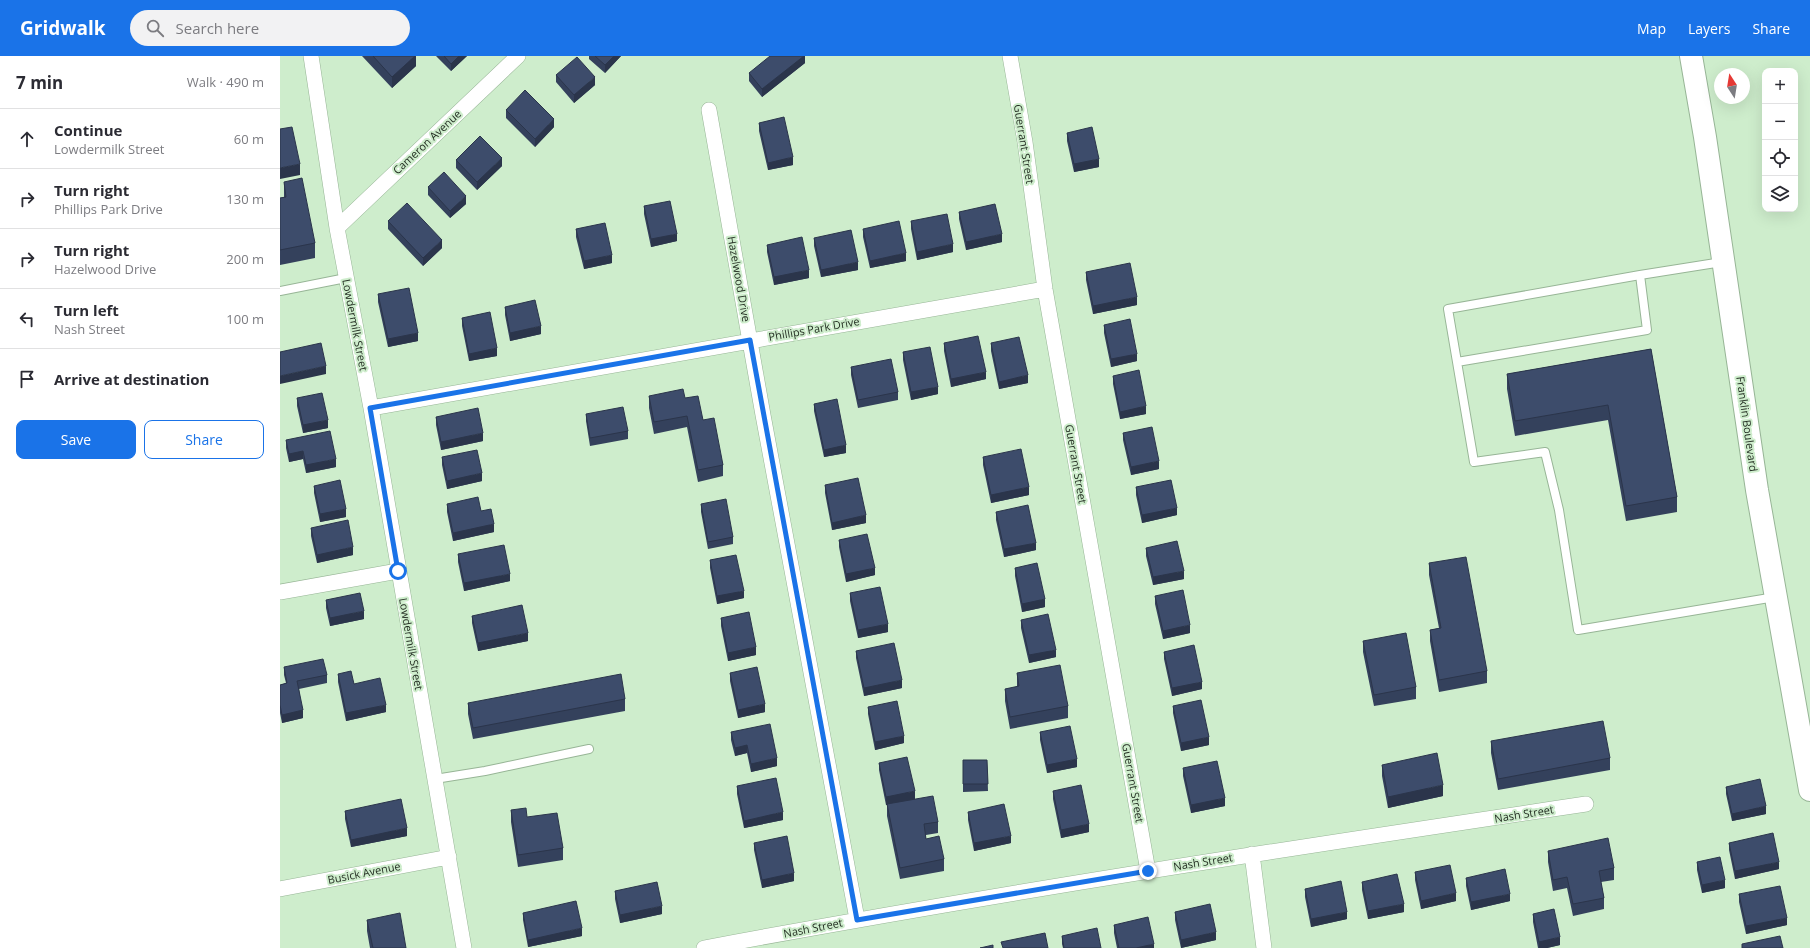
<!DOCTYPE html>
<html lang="en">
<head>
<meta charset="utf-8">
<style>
	:root { --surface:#fff; --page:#f2f2f3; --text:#2b2b33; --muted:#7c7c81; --line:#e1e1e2; --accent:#1a73e8 }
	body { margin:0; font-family:"Open Sans",sans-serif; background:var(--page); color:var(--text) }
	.controls { position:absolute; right:12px; top:12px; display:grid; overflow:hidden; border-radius:8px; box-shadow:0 4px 16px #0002 }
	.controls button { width:36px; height:36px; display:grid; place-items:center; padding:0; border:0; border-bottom:1px solid var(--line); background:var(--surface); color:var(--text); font:20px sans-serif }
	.compass { position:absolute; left:1434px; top:12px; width:36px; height:36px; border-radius:50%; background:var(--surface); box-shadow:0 4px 16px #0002; rotate:348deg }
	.stop { position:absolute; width:12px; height:12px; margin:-9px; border:3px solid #1a73e8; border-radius:50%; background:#fff }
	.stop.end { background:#1a73e8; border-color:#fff; box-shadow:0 1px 4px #0008 }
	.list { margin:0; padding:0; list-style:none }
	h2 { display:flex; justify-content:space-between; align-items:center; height:52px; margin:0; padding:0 16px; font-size:17px }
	h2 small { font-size:13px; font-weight:400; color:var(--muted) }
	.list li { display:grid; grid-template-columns:26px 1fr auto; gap:12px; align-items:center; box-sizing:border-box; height:60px; padding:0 16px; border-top:1px solid var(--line) }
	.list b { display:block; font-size:15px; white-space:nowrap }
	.list p { margin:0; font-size:13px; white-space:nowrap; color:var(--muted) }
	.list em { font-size:13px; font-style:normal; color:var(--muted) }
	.actions { display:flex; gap:8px; padding:12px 16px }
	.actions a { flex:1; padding:9px 0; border:1px solid var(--accent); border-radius:8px; text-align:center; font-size:14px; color:var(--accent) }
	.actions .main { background:var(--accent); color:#fff }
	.icon { flex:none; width:22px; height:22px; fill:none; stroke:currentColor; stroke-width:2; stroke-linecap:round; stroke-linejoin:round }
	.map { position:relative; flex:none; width:1530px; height:892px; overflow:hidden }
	header { display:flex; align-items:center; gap:24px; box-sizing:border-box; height:56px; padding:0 20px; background:var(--accent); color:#fff }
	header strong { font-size:19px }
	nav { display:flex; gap:22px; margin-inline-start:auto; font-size:14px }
	.search { width:280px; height:36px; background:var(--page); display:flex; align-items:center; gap:10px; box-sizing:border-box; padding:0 14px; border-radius:22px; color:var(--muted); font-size:15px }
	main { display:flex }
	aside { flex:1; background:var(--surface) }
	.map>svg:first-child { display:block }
</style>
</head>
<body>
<header>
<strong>Gridwalk</strong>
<div class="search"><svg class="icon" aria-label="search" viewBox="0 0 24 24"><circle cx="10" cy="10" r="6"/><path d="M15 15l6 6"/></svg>Search here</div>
<nav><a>Map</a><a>Layers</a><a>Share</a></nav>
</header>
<main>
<aside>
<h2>7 min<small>Walk · 490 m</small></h2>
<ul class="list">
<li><svg class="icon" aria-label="ahead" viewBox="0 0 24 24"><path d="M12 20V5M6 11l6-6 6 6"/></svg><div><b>Continue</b><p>Lowdermilk Street</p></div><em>60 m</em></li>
<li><svg class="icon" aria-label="right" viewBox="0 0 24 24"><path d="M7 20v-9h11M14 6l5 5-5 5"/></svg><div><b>Turn right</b><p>Phillips Park Drive</p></div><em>130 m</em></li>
<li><svg class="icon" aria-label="right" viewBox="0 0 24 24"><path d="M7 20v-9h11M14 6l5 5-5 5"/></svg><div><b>Turn right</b><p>Hazelwood Drive</p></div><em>200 m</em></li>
<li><svg class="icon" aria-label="left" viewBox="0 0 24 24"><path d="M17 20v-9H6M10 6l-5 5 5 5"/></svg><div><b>Turn left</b><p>Nash Street</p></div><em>100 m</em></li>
<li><svg class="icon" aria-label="arrive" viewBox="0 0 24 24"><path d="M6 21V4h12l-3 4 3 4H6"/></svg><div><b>Arrive at destination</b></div></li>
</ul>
<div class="actions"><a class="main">Save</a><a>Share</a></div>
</aside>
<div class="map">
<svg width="1530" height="892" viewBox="0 0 1530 892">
	<rect width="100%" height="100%" fill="#ceedcc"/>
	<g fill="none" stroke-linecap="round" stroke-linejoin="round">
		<defs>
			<path id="lane" d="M1360,219L1442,206
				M0,235L66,222
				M1177,306L1367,274L1360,219L1168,253L1194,406L1265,396L1279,454L1298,574L1495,541
				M155,723L205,715L309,693"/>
			<path id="street" d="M31,0L57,172L91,352L184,892
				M730,0L745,86L765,233L868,815
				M429,54L483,359L577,863
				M57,172L238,0
				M91,352L765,233
				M0,536L118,515
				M972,798L984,892
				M0,833L169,801
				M424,892C717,837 1011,792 1306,748"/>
			<path id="secondary" d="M1411,0L1425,81L1477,434L1530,734"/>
		</defs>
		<use href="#lane" stroke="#97b596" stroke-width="10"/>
		<use href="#street" stroke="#97b596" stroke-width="16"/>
		<use href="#secondary" stroke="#97b596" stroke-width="24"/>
		<use href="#lane" stroke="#fff" stroke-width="8"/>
		<use href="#street" stroke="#fff" stroke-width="15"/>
		<use href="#secondary" stroke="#fff" stroke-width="22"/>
	</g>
	<path fill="#34415c" d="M82,0H136V10L112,32Z
		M156,0H187L171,15Z
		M309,0H341L325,17L309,3Z
		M525,0V7L482,41L469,25V17Z
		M276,19L315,29L294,47L276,26Z
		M226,54L274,71L255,91L226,62Z
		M479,67L513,109L488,114L479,75Z
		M787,77L819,111L794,116L787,85Z
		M176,104L222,110L197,134L176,112Z
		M4,126L35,187V202L0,209V142L4,141Z
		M148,131L186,148L170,162L148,139Z
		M364,150L397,185L371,191L364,158Z
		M679,156L722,186L686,194L679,163Z
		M108,165L162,192L143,210L108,173Z
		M631,165L673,196L637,204L631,173Z
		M296,173L332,207L304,213L296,181Z
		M583,173L626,205L590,212L583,181Z
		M534,182L578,214L541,221L534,190Z
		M487,189L529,222L494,229L487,196Z
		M806,216L857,249L813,258L806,224Z
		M98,238L138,285L108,291L98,246Z
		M225,251L261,278L230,285L225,259Z
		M182,262L217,300L189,305L182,270Z
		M824,269L857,305L831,311L824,277Z
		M664,287L706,323L671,331L664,295Z
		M711,287L748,327L719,333L711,295Z
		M1371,293L1397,441V456L1346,465L1328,364L1235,380L1227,333V318Z
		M623,296L658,338L631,344L623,304Z
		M571,311L618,336V344L578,352L571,319Z
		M833,320L866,358L840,363L833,328Z
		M369,340L405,342L423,364L443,409V420L418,426L407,371L374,378L369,352Z
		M17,342L48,372L23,377L17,350Z
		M534,348L566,397L544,401L534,355Z
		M306,358L348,375V383L310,390L306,365Z
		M156,361L203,385L161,394L156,369Z
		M843,377L879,413L851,419L843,384Z
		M6,384L56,411L26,417L23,403L9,406L6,392Z
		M162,401L202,425L167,433L162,409Z
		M703,401L749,439L711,447L703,409Z
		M545,429L586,467L552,474L545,437Z
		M34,430L66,461L40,466L34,437Z
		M856,431L897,459L862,467L856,439Z
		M167,448L201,455L214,476L173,485L167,456Z
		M421,448L453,481V488L428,493L421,456Z
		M716,456L756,494L724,501L716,464Z
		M31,472L73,499L37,507L31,480Z
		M559,484L595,519L566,526L559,491Z
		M866,492L904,523L873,529L866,500Z
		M178,498L230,525L184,535L178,506Z
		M430,504L464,542L437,548L430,512Z
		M1149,507L1207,615V627L1159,636L1150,585V574L1159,572L1149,519Z
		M735,512L765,551L742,556L735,520Z
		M570,537L608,576L578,582L570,545Z
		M875,540L910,577L883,583L875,548Z
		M46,544L84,563L50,570L46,552Z
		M192,560L248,585L198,595L192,567Z
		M441,562L476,599L448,605L441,570Z
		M741,564L776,601L749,607L741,572Z
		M1083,585L1136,631V643L1094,650L1083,596Z
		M576,595L622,632L584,640L576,602Z
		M884,596L922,633L892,640L884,603Z
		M4,611L47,619V627L19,633L23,662L2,667L0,657V629L6,627L4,619Z
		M450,617L485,656L458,662L450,625Z
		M737,617L788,650V662L730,673L725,645V633L737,631Z
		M58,618L74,628L106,656L66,665L58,626Z
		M345,643V655L193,683L188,658V647Z
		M893,650L929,689L901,695L893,657Z
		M588,651L624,687L595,694L588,658Z
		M451,676L497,710L471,716L467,697L455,700L451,684Z
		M760,676L797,711L767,717L760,684Z
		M1211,685L1330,702V714L1218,734L1211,697Z
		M683,704H707L708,735L683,736Z
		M599,707L658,766V777L646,779V783L664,803V815L620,823L607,760V749H606L599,714Z
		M1102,709L1163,740L1108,752L1102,720Z
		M903,712L945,750L911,757L903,720Z
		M457,730L503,764L464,772L457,738Z
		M1446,731L1486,758L1452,765L1446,738Z
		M773,735L809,776L781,782L773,743Z
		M231,754L247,761L283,792V804L238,811L231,766Z
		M65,755L127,780L71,791L65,763Z
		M688,756L731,787L694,795L688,764Z
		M474,787L514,825L482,832L474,794Z
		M1449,787L1499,813L1455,823L1449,794Z
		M1268,795L1334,812V824L1321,826L1324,842V853L1293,860L1287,832L1273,835L1268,806Z
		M1417,806L1445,832L1422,837L1417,814Z
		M1135,816L1176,845L1141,853L1135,824Z
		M1186,822L1230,845L1191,854L1186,830Z
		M1082,826L1124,856L1088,863L1082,834Z
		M1025,833L1067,863L1031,871L1025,841Z
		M335,835L382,858L340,867L335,843Z
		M1459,838L1507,869L1466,878L1459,846Z
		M895,856L936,884L901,892L895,864Z
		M243,857L302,880L248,891L243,864Z
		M1253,858L1280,889L1267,892H1258L1253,866Z
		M87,864L126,892H90L87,875Z
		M834,869L874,892H837L834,877Z
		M782,880L821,892H783L782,888Z"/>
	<path fill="#2b354b" d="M135,0H136V10L112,32V21Z
		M179,0H187L171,15V8Z
		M334,0H341L325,17V9Z
		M524,0H525V7L482,41V33Z
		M315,21V29L294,47V39Z
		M274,63V71L255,91V83Z
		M513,101V109L488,114V107Z
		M222,102V110L197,134V126Z
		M819,103V111L794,116V108Z
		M20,108V119L0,123V112Z
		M186,140V148L170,162V155Z
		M397,178V185L371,191V183Z
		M722,178V186L686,194V186Z
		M162,184V192L143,210V202Z
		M673,188V196L637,204V196Z
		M626,197V205L590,212V205Z
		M332,199V207L304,213V205Z
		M578,206V214L541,221V214Z
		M529,214V222L494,229V221Z
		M857,241V249L813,258V250Z
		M261,270V278L230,285V277Z
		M138,277V285L108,291V283Z
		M217,292V300L189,305V298Z
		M857,298V305L831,311V303Z
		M46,310V318L0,328V320Z
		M706,316V323L671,331V323Z
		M748,319V327L719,333V326Z
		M658,331V338L631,344V336Z
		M866,350V358L840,363V356Z
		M48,364V372L23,377V369Z
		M203,377V385L161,394V386Z
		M566,389V397L544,401V394Z
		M23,395V403L9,406V398Z
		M56,403V411L26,417V409Z
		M879,405V413L851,419V411Z
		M202,417V425L167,433V425Z
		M749,431V439L711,447V439Z
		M897,452V459L862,467V459Z
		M66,453V461L40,466V458Z
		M586,459V467L552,474V467Z
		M214,468V476L173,485V477Z
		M756,487V494L724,501V493Z
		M73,491V499L37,507V499Z
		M595,512V519L566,526V518Z
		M904,515V523L873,529V521Z
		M230,518V525L184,535V527Z
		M464,535V542L437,548V540Z
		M765,543V551L742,556V548Z
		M84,555V563L50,570V562Z
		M608,568V576L578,582V574Z
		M910,569V577L883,583V575Z
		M248,577V585L198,595V587Z
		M476,591V599L448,605V597Z
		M776,594V601L749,607V599Z
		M622,624V632L584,640V632Z
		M922,626V633L892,640V632Z
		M485,648V656L458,662V654Z
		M106,649V656L66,665V657Z
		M23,654V662L2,667V659Z
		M624,680V687L595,694V686Z
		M929,681V689L901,695V687Z
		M467,689V697L455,700V692Z
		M497,702V710L471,716V708Z
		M797,703V711L767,717V709Z
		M1163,729V740L1108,752V741Z
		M635,735V743L606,749V741Z
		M945,742V750L911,757V749Z
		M1486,750V758L1452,765V758Z
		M503,756V764L464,772V765Z
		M809,768V776L781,782V774Z
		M127,772V780L71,791V784Z
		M731,780V787L694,795V787Z
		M1499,806V813L1455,823V815Z
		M514,817V825L482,832V824Z
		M1445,824V832L1422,837V829Z
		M1176,837V845L1141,853V845Z
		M1230,838V845L1191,854V846Z
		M1124,848V856L1088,863V855Z
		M382,850V858L340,867V859Z
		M1067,856V863L1031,871V863Z
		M1507,862V869L1466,878V870Z
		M302,872V880L248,891V884Z
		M936,876V884L901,892V884Z
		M1280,881V889L1267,892H1259V886Z
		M874,888V892H856Z"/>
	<path fill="#3d4c6b" stroke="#2b354b" d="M93,0H135L112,21Z
		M164,0H179L171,8Z
		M315,0H334L325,9Z
		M490,0H524L482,33L469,17Z
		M297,1L315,21L294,39L276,19Z
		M245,34L274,63L255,83L226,54Z
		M504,61L513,101L488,107L479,67Z
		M12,71L20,108L0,112V73Z
		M812,71L819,103L794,108L787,77Z
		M200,80L222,102L197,126L176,104Z
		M164,116L186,140L170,155L148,131Z
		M22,122L35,187L0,194V142L6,141L4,126Z
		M390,145L397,178L371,183L364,150Z
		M127,147L162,184L143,202L108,165Z
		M715,148L722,178L686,186L679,156Z
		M667,158L673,188L637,196L631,165Z
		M619,165L626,197L590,205L583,173Z
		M325,167L332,199L304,205L296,173Z
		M571,174L578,206L541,214L534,182Z
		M522,181L529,214L494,221L487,189Z
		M850,207L857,241L813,250L806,216Z
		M129,232L138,277L108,283L98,238Z
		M255,244L261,270L230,277L225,251Z
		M210,256L217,292L189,298L182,262Z
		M850,263L857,298L831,303L824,269Z
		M698,280L706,316L671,323L664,287Z
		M739,281L748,319L719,326L711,287Z
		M41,287L46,310L0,320V296Z
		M650,291L658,331L631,336L623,296Z
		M1371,293L1397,441L1346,450L1328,349L1235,365L1227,318Z
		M611,303L618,336L578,344L571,311Z
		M859,314L866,350L840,356L833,320Z
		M403,333L405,342L418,340L423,364L434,362L443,409L418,414L407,360L374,366L369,340Z
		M42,337L48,364L23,369L17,342Z
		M557,343L566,389L544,394L534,348Z
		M343,351L348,375L310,382L306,358Z
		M198,352L203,377L161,386L156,361Z
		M872,371L879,405L851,411L843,377Z
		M50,375L56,403L26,409L23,395L9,398L6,384Z
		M741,393L749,431L711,439L703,401Z
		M197,394L202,417L167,425L162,401Z
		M578,422L586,459L552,467L545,429Z
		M60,424L66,453L40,458L34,430Z
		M891,424L897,452L862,459L856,431Z
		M198,441L201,455L211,453L214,468L173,477L167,448Z
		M446,443L453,481L428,486L421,448Z
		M748,449L756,487L724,493L716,456Z
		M68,464L73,491L37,499L31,472Z
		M587,478L595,512L566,518L559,484Z
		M897,485L904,515L873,521L866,492Z
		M224,489L230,518L184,527L178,498Z
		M456,499L464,535L437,540L430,504Z
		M1186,501L1207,615L1159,624L1150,574L1161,572L1149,507Z
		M757,507L765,543L742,548L735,512Z
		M600,531L608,568L578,574L570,537Z
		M903,534L910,569L883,575L875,540Z
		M80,537L84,555L50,562L46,544Z
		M242,549L248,577L198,587L192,560Z
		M469,556L476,591L448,597L441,562Z
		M768,558L776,594L749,599L741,564Z
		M1126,577L1136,631L1094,639L1083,585Z
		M614,587L622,624L584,632L576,595Z
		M914,589L922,626L892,632L884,596Z
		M43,603L47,619L17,625L23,654L2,659L0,649V629L7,627L4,611Z
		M780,609L788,650L730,661L725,633L739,630L737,617Z
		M477,611L485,648L458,654L450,617Z
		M71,615L74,628L100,622L106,649L66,657L58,618Z
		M341,618L345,643L193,672L188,647Z
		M921,644L929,681L901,687L893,650Z
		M617,645L624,680L595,686L588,651Z
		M1323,665L1330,702L1218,723L1211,685Z
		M490,668L497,702L471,708L467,689L455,692L451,676Z
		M790,670L797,703L767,709L760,676Z
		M1157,697L1163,729L1108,741L1102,709Z
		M627,701L635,735L606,741L599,707Z
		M683,704H707L708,728H683Z
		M937,705L945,742L911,749L903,712Z
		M496,722L503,756L464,765L457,730Z
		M1480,723L1486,750L1452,758L1446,731Z
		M801,729L809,768L781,774L773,735Z
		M653,740L658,766L644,768L646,783L659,780L664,803L620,812L607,748Z
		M121,743L127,772L71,784L65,755Z
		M724,748L731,780L694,787L688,756Z
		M246,752L247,761L277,757L283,792L238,799L231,754Z
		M1493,777L1499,806L1455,815L1449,787Z
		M507,780L514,817L482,824L474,787Z
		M1328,782L1334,812L1319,815L1324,842L1293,848L1287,821L1273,824L1268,795Z
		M1440,801L1445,824L1422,829L1417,806Z
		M1170,809L1176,837L1141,845L1135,816Z
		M1225,813L1230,838L1191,846L1186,822Z
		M1117,818L1124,848L1088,855L1082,826Z
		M1061,825L1067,856L1031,863L1025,833Z
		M377,826L382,850L340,859L335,835Z
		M1500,830L1507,862L1466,870L1459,838Z
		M296,845L302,872L248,884L243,857Z
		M930,848L936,876L901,884L895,856Z
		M1274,853L1280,881L1259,886L1253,858Z
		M120,857L126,892H93L87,864Z
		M868,861L874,888L856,892H839L834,869Z
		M817,872L821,892H784L782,880Z
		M765,877L768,892H723L721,886Z
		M1500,880L1503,892H1462V888Z
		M713,889V892H700Z"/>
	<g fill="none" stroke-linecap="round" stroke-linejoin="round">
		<path stroke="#1a73e8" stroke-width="5" d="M118,515L90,352L470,284L577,864L868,815"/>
	</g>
	<g text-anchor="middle" stroke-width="4" stroke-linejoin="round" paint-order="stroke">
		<g font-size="11" fill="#253024" stroke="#ceedcc">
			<text transform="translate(147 86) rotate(-43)" y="4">Cameron Avenue</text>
			<text transform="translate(744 88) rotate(81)" y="4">Guerrant Street</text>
			<text transform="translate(459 223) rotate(80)" y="4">Hazelwood Drive</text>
			<text transform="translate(75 269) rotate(79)" y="4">Lowdermilk Street</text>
			<text transform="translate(534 273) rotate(-10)" y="4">Phillips Park Drive</text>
			<text transform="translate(1467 368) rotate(82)" y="4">Franklin Boulevard</text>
			<text transform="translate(796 408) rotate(80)" y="4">Guerrant Street</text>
			<text transform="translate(131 588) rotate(80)" y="4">Lowdermilk Street</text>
			<text transform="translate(853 727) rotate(80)" y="4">Guerrant Street</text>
			<text transform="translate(1244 758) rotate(-9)" y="4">Nash Street</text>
			<text transform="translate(923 806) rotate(-9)" y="4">Nash Street</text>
			<text transform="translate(84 817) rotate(-11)" y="4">Busick Avenue</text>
			<text transform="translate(533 872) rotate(-11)" y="4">Nash Street</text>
		</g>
	</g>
</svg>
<div class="controls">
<button>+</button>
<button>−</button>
<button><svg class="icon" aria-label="locate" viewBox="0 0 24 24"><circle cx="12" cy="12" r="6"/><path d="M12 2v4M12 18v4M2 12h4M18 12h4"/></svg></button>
<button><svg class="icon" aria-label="layers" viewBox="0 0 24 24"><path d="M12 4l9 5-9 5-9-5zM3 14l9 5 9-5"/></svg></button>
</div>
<svg class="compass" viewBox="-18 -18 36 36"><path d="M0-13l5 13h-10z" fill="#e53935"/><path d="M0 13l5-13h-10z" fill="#7c7c81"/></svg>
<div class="stop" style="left:118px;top:515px"></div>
<div class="stop end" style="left:868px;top:815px"></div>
</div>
</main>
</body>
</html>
